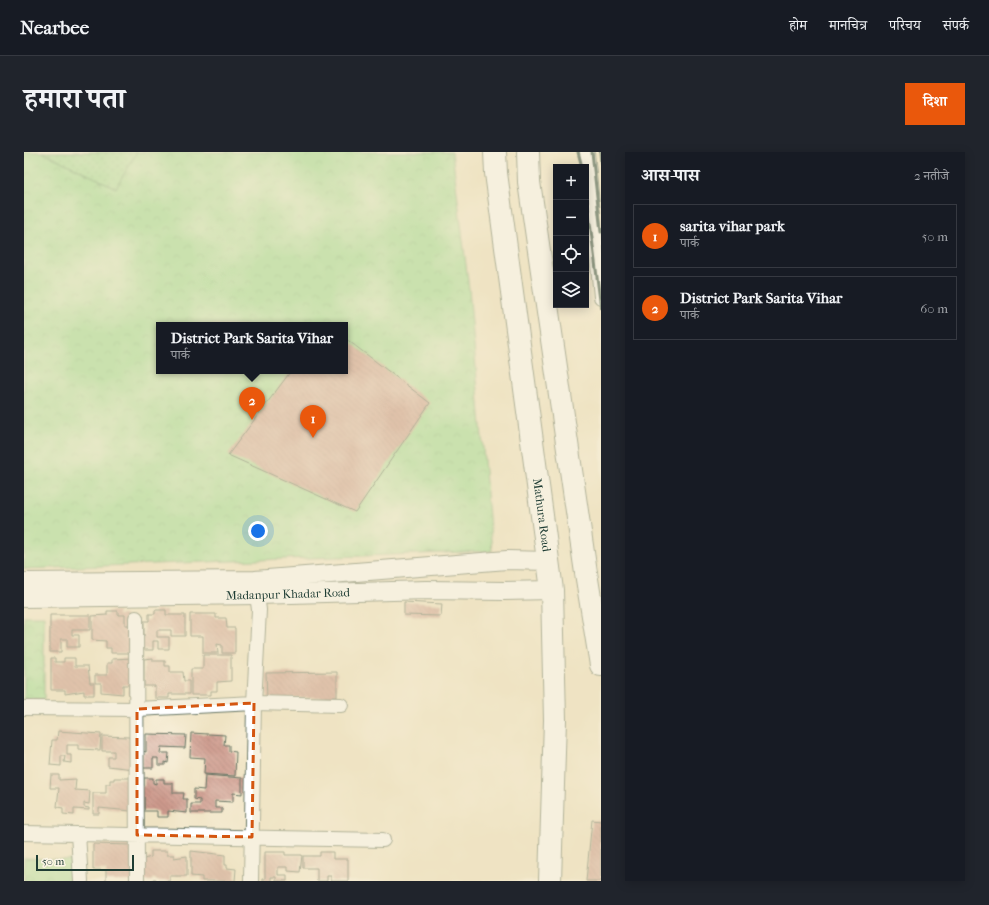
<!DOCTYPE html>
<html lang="hi">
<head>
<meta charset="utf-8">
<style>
	:root { --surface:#171b24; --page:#20242c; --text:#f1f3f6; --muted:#9ea1a6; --line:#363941; --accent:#ea580c }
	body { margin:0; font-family:"IM FELL French Canon","Noto Serif Devanagari",serif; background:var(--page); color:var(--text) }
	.controls { position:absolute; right:12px; top:12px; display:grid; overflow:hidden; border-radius:0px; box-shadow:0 2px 10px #0003 }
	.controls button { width:36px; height:36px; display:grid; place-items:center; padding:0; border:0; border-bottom:1px solid var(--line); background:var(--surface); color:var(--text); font:20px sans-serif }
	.scale { position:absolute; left:12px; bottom:10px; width:98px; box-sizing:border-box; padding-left:4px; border:2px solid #1f3d34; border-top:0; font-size:11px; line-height:14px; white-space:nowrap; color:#1f3d34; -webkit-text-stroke:3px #fcf5e5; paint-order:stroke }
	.you { position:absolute; left:234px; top:379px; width:14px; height:14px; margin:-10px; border:3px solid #fff; border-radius:50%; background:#1a73e8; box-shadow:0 0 0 6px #1a73e833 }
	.badge { display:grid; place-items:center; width:26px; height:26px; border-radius:50%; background:var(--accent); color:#fff; font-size:13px; font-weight:700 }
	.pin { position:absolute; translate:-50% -33px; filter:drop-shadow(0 1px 2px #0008) }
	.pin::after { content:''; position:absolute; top:21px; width:14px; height:12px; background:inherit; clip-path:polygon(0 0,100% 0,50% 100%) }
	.popup { position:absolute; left:132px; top:170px; width:192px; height:52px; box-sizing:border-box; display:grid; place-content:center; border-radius:0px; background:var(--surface); filter:drop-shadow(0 1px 3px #0005); font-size:13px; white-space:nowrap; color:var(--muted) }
	.popup b { font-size:15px; color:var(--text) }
	.popup::after { content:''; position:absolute; left:50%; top:100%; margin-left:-8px; border:8px solid transparent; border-top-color:var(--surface) }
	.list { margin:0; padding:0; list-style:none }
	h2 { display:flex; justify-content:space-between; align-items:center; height:52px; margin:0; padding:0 16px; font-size:17px }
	h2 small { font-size:13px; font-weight:400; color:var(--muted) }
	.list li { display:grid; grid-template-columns:26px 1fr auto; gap:12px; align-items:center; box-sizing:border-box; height:64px; margin:0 8px 8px; padding:0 8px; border:1px solid var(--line); border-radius:0px }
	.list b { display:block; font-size:15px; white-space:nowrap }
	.list p { margin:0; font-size:13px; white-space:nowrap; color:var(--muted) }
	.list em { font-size:13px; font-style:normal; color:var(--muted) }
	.icon { flex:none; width:22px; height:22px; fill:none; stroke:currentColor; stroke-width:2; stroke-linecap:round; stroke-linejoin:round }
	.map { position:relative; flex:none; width:577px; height:729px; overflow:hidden; border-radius:0px }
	header { display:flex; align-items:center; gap:24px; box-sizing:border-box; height:56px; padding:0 20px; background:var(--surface); border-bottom:1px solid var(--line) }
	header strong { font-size:19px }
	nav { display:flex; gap:22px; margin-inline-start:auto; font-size:14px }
	.intro { display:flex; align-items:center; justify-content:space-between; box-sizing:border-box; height:96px; padding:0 24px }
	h1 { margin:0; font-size:28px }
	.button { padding:10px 18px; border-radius:0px; background:var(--accent); color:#fff; font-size:14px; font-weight:700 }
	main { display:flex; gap:24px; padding:0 24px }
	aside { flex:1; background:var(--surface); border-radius:0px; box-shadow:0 2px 10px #0003 }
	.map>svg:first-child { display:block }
</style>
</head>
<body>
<header>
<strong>Nearbee</strong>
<nav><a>होम</a><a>मानचित्र</a><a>परिचय</a><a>संपर्क</a></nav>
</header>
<div class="intro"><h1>हमारा पता</h1><a class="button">दिशा</a></div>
<main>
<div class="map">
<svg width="577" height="729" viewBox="0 0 577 729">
	<defs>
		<pattern id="grass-dots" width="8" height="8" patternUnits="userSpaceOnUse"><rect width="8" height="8" fill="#9dde94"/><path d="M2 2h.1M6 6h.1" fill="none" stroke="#87bf80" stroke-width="1.8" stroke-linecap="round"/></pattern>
		<pattern id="park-crowns" width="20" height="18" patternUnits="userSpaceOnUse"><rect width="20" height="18" fill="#9dde94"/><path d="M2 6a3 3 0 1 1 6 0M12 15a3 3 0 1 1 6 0" fill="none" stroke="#87bf80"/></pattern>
		<pattern id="building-back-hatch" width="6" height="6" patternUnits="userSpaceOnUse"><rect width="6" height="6" fill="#ce9a8d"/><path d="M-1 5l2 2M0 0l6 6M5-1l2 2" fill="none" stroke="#a77f74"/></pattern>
	</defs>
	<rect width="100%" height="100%" fill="#fcf5e5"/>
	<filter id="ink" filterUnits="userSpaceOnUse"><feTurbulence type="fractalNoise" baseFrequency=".025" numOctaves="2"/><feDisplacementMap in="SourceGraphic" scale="8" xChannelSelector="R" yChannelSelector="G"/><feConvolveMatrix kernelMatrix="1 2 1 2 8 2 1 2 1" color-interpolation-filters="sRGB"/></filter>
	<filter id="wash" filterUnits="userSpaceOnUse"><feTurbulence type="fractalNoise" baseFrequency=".012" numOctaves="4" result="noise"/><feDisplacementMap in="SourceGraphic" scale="16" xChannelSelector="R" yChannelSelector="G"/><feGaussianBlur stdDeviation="0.9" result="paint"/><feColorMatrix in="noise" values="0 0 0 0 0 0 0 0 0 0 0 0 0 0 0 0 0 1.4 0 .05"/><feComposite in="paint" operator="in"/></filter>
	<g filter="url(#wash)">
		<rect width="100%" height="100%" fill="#efe3c3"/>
		<path fill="url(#grass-dots)" stroke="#5e8e64" d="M18,0H113L92,36Z"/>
		<path fill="url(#park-crowns)" stroke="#5e8e64" fill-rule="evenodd" d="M0,0H18L92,36L113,0H428L445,137L468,399L0,417ZM135,173H321V219H135Z
			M0,464H20V548L0,547Z
			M0,706L52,708L55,729H0Z"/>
		<g id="blocks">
			<path fill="url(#building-back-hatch)" d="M321,186L406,251L331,360L204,303L267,219H321Z
				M380,450L418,452L417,464L380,463Z
				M131,458H142V463H161V484H147V478H133V485H145V497H134V489H129V498H116V484H120V469H125V462H131Z
				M83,459H94V463H101V473H108L106,501H87V496H82V489L68,488V464L83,463Z
				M166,462H192V466H202L203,476H211V501H198V493L193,492L194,501H179V484H166Z
				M26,463H66V478H48V483H55V495H43V487H37V500H26Z
				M179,503H207V529L193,530V539H187V543H167V517H179Z
				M27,506H31V510H40V506H51V514H64L66,531H70V543H60V539L41,542V538H27Z
				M109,506L110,541L105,542V533H99V542L77,540V531H71V523H83V511H88V507Z
				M129,506V509H141V514H146V520H159L160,529H165V542H145V546H131V534H120V507Z
				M313,520V545L243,546L242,521Z
				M34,579L77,582L76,598L54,597V593H43V603H47V611L40,610L41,604H37V614L26,613L28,588H33Z
				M167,581L201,583L200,593H205V599L212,600L211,624L180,622L181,606L166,605Z
				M122,582L162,583L161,596L137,595L136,601H145L144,611L141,610V613H134V606H129V616H118L119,599L122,600Z
				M78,584L105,585L110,617L84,614V605H90V599H78Z
				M27,623H35V628L52,627L51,638L66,639L65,652L60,651V655L65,656V658L50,657V663L39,662V656L33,655L35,636H26Z
				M181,623L218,626V642L209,641V650L191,649V656H198V661H167V652H176V648L170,647V637L180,638Z
				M90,626H106L107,659L75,656V662H69V641H82V632H86V628H90Z
				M120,626H129V631L132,632V627H140V631H149V641H160L159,647H163V661L144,659V665H133V659H115L117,634H120Z
				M568,668L577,669V729H562Z
				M69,692L108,693V729H82V718H69Z
				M127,699H143V703H150V706L163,704V724H146V729H132V727H129V729H118L120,707L127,705Z
				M167,699L201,703V713H203V716L212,717L211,729H178V725L167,724Z
				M241,700H261V703H278L276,720L264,719V715H254V723H263V729H252V725H247V729H238V727H241Z
				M296,700H309V707H324V729H307V724H303V729H293V716H279V704H296Z"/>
		</g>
	</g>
	<g filter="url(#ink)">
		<use href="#blocks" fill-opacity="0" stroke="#687766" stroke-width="1"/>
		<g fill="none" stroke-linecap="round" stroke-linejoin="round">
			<defs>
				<path id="minor" d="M563,0L577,145
					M112,466L113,729
					M0,556L113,557L230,551L317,553
					M0,681L359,688
					M54,682L57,729
					M227,729L230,551L235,458L232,434"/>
				<g id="tertiary">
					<path d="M0,430L231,428L483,408L525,409"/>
					<path id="s1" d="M0,446L234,443L402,438L480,439L528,438"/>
				</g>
				<g id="trunk">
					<path id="s2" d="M471,0L472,21L528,438L531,568L526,729"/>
					<path d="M504,0L505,30L562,421L577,513"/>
				</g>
			</defs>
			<use href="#minor" stroke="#687766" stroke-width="16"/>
			<use href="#tertiary" stroke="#687766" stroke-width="20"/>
			<use href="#trunk" stroke="#687766" stroke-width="24"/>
			<use href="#minor" stroke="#fff" stroke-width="14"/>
			<use href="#tertiary" stroke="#fff" stroke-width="18"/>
			<use href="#trunk" stroke="#fff" stroke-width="22"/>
			<path stroke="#1f3d34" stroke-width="3" d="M554,0L558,15
				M568,0L577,80
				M576,0L577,12
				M562,40L577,156"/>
		</g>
	</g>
	<path d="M0 0H577V729H0ZM230,551L228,685L113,683V557Z" fill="#efe3c3" fill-opacity=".55" fill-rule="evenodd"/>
	<path fill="none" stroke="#d45610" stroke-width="3" stroke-dasharray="8 5" stroke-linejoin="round" d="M230,551L228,685L113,683V557Z"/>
	<g text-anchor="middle" stroke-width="3.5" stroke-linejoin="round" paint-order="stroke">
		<g font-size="12" fill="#1f3d34" stroke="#fcf5e5">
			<text dy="4" stroke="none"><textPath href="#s2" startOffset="366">Mathura Road</textPath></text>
			<text dy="4" stroke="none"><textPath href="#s1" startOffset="264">Madanpur Khadar Road</textPath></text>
		</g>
	</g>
</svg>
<div class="controls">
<button>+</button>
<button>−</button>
<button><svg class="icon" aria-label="locate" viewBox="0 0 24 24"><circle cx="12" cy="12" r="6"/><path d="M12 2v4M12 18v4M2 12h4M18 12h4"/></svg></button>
<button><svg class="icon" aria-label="layers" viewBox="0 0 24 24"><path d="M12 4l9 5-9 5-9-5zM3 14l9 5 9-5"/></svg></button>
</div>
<div class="scale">50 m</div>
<div class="you"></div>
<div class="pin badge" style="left:289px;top:286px">1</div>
<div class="pin badge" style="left:228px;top:268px">2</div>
<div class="popup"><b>District Park Sarita Vihar</b>पार्क</div>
</div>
<aside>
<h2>आस-पास<small>2 नतीजे</small></h2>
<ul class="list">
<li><span class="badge">1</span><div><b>sarita vihar park</b><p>पार्क</p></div><em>50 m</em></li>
<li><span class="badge">2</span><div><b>District Park Sarita Vihar</b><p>पार्क</p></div><em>60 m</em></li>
</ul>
</aside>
</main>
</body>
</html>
